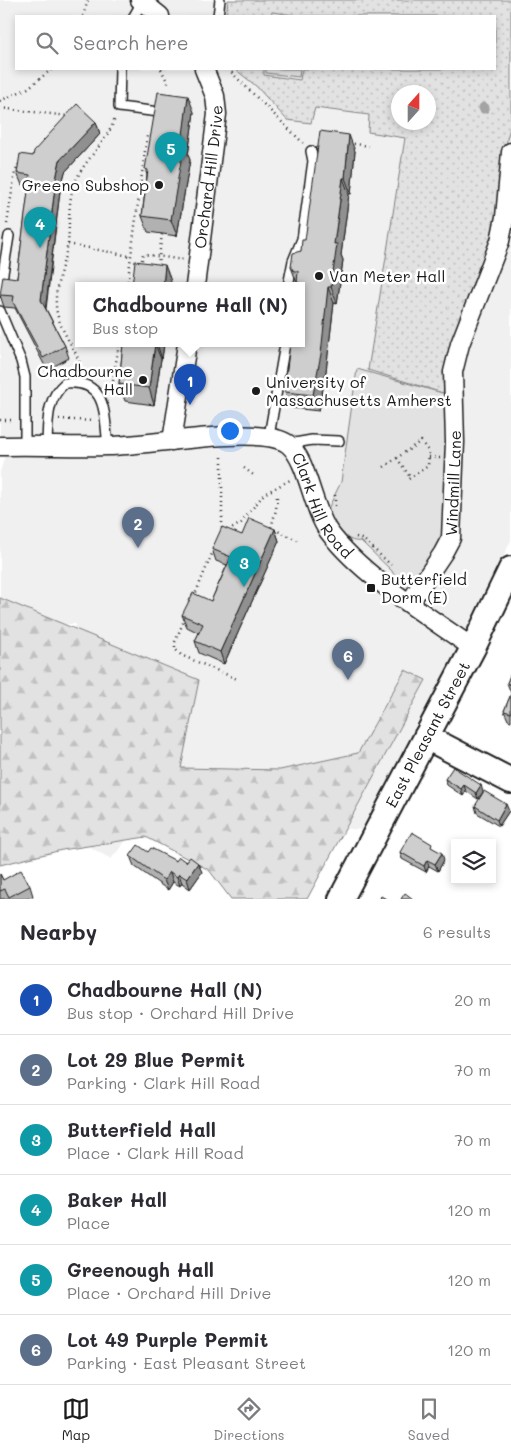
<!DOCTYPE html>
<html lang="en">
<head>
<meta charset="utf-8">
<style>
	:root { --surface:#fff; --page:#f7f7f7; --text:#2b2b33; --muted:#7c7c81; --line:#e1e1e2; --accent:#1c1c1c }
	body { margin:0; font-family:Mali,sans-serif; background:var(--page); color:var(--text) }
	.controls { position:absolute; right:15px; bottom:15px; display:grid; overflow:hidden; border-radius:0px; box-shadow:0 2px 8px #0003 }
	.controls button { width:45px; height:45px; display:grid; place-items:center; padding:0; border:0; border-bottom:1px solid var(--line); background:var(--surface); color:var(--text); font:25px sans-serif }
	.compass { position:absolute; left:391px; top:85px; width:45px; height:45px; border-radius:50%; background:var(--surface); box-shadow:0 2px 8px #0003; rotate:21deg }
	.you { position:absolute; left:229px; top:430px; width:18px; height:18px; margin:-12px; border:4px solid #fff; border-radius:50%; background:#1a73e8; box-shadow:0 0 0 8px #1a73e833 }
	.badge { display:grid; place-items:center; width:32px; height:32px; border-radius:50%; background:var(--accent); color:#fff; font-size:16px; font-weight:700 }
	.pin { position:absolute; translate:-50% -41px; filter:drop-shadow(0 1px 2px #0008) }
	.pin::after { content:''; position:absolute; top:26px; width:18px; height:15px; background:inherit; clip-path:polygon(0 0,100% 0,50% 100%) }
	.popup { position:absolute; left:75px; top:282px; width:230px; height:65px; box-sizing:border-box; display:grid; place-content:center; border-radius:0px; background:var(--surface); filter:drop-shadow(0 1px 4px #0005); font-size:16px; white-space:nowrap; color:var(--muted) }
	.popup b { font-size:19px; color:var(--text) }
	.popup::after { content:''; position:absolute; left:50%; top:100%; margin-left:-10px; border:10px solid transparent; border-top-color:var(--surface) }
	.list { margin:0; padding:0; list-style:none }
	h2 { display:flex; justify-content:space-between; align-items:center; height:65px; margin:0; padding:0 20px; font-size:21px }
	h2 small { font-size:16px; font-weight:400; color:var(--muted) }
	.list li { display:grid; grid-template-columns:32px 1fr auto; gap:15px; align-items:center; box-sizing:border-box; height:70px; padding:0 20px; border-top:1px solid var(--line) }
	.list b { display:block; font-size:19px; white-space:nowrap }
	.list p { margin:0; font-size:16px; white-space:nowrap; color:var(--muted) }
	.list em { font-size:16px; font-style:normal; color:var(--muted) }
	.icon { flex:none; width:28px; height:28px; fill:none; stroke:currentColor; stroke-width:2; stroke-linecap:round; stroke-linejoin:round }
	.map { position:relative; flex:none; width:511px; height:899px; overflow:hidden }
	.search { position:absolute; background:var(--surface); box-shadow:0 2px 8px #0003; left:15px; right:15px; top:15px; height:55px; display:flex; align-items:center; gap:12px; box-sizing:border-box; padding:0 18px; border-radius:0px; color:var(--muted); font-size:19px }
	.sheet { height:485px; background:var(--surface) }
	nav { display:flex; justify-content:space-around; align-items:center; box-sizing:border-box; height:70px; border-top:1px solid var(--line); background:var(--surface); font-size:14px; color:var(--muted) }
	nav a { display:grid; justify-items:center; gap:2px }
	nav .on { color:var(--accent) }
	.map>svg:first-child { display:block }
</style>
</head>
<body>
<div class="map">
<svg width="511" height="899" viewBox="0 0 511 899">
	<defs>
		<pattern id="grass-dots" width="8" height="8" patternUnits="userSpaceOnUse" patternTransform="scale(1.25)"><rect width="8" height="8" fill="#e2e2e2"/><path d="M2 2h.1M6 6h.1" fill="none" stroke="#c1c1c1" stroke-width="1.8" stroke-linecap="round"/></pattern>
		<pattern id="forest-firs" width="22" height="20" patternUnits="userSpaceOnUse" patternTransform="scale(1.25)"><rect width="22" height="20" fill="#e2e2e2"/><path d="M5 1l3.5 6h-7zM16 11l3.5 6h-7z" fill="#c1c1c1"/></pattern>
	</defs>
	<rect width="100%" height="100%" fill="#fff"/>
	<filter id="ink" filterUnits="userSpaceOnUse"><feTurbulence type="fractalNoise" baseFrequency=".02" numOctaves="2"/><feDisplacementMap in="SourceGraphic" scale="10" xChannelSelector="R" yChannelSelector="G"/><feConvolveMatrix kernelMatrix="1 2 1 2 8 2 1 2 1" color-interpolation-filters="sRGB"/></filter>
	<g filter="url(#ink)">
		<path fill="#f0f0f0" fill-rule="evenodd" d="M0,0H511V540L484,600L363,830L151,810L111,859L8,800L76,624L0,625V472L10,438H0ZM16,16H495V69H16ZM398,92H428V122H398ZM79,286H301V344H79Z"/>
		<path fill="url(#grass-dots)" stroke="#7f7f7f" fill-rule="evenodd" d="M228,0H511V124L507,139L498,218L446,394L368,370L405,138L368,132L369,115L315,108L311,123L287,120L256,86L235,69H264V75L300,80L302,69H495V16H301L272,12L271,16H226ZM398,92H428V122H398Z"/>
		<path fill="url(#forest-firs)" stroke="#7f7f7f" d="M0,598L199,680L181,768L280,770L358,753L405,670L426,680L307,899H231L209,870L146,837L62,850L0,865Z"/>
		<path fill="#e2e2e2" stroke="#7f7f7f" d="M266,69H300L299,77L266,73Z
			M357,369L446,394L449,436L444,534L439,545L412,584L405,586L398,583L392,571L361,541C345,544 333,523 327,511L341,482Z"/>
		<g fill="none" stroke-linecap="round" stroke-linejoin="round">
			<defs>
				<path id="service" d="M134,16L142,2
					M218,16L220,0
					M120,69L119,107L159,112
					M288,286L293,261L302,239L313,161L311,151
					M0,292L9,236
					M0,311L21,361L25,377V446
					M269,436L285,344
					M289,444L312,440L339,441
					M47,445C48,422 46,399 65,383C108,379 104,415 108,446"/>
				<g id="minor">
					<path d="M140,0L160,16"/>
					<path id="s1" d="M195,286L217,114L215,96L204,69"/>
					<path d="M172,441L187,344"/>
					<path id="s2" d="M0,446C37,445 73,447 109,446C147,446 262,424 288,444C308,460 312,509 329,532C362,576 428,616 473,648"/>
					<path id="s3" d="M410,602L443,553L451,538L455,442L453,372L460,344L500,241L505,217L511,152"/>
				</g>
				<g id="secondary">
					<path d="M426,737L511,781"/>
					<path id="s4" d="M341,899L473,648L511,569"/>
				</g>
			</defs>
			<use href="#service" stroke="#1c1c1c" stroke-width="12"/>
			<use href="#minor" stroke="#1c1c1c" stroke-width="21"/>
			<use href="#secondary" stroke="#1c1c1c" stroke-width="28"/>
			<path stroke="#1c1c1c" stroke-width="2.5" stroke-dasharray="1 4" stroke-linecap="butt" d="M83,16L88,0
				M161,69L168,83
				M228,69L303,143
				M0,101L28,88L52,69
				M0,108L68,116
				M349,143L369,146
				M7,224L15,172L20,162
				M68,244C70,224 67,196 77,178C88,156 107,142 115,118
				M141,265L143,254L184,260
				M158,265L162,234
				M127,286L147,136H153
				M81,367C76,349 63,335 58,317C51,295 63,266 68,244L130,256
				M107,389L113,381L119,344
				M59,419L93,421
				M0,420H13
				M222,457V530
				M429,457L440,458
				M397,458L410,477
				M384,467L421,441L429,452L428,466L407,480
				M244,468L256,477
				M277,497L276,510L271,528L297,540
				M335,506V495
				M228,531L241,523L264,494L292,479
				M356,537L364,540L391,565
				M194,597L214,549
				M185,618L175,642V649L181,655L237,679"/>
			<use href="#service" stroke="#fff" stroke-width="9"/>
			<use href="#minor" stroke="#fff" stroke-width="18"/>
			<use href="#secondary" stroke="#fff" stroke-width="24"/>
		</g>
		<circle fill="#a3a3a3" cx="484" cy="108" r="5.5"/>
		<path fill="#b1b1b1" stroke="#1c1c1c" d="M194,112L188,155L190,160L177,236L148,232L142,216L147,175L145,169Z
			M96,122L100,134L65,172L60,191L46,309L65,346L69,358L47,370L18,314L15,308L4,307L0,295L17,278L29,186L22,185L17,173L33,156Z
			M355,151L351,194H349L341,255L343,260L337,304L334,303L326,371L319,411L291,408L285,392L287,380L286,376L301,286H298L291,267L301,251L305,240Z
			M123,344H164L162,359H161L154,405L125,401L119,384Z
			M275,529L279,541L224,664L199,653L195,641L199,633L187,627L182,615L211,601L227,565L216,561L212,549L242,535Z
			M511,673V693L507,683Z
			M511,694V721L508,720L504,711Z
			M445,779L481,785L478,799L466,791L463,796L447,785Z
			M475,806L509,811L499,826L477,813Z
			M434,849L444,860L438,871L429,866L426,872L402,859L400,852Z
			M148,852L176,861L202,872L190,889L182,883L180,886L173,882L168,890L134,866L130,856Z
			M0,874L3,880L30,886L33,896L27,899H9L8,898L6,899H0Z"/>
		<path fill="#909090" stroke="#1c1c1c" d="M188,96L194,112L188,155L190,160L177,236L171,220Z
			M96,122L100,134L65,172L60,191L45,312L41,300L56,179L60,160Z
			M349,135L355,151L351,194L345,178Z
			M343,178L349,194L341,255L343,260L337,304L331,287L334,244Z
			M165,265L171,281L170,286H163Z
			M328,287L334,303L326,371L319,411L313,395Z
			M155,344L161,359L154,405L149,388Z
			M157,344H164L162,359Z
			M275,529L279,541L224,664L220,652Z
			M464,785L466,791L463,796L461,789Z
			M481,785L483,792L478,799L476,793Z
			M506,804L509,811L499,826L497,820Z
			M442,853L444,860L438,871L435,864Z
			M427,860L429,866L426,872L424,866Z
			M198,863L202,872L190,889L187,879Z
			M170,872L173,882L168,890L164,880Z
			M179,874L182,883L180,886L177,877Z"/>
		<path fill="#cecece" stroke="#1c1c1c" d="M158,92L188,96L182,143H184L171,220L142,216L148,170L145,169Z
			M77,104L96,122L60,160L56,179L41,300L65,346L43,358L13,302L14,296L0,295L3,276L17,278L30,175L17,173L20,154L33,156L34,151Z
			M320,131L349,135L345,178H343L334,244H337L331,287H328L321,354L313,395L285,392L287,376H286L290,344H301V286H299L300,283H297L298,271H294L291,267L293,253L301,251L302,240H305Z
			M135,261L165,265L163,286H132Z
			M123,344H155L149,388L119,384Z
			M249,518L275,529L220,652L195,641L203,624L182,615L193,593L211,601L231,557L212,549L222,527L242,535Z
			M511,673V685L507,683Z
			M511,694V713L504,711Z
			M453,767L481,785L476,793L464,785L461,789L445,779Z
			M484,791L506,804L497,820L475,806Z
			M412,832L432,844L431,847L442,853L435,864L427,860L424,866L400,852Z
			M138,845L148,852L151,848L176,861L179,857L186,862L190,857L198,863L187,879L179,874L177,877L170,872L164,880L130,856Z
			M21,870L30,886L9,897L5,889L0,891V874L3,880Z
			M405,893L413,899H401Z
			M381,896L386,899H380Z"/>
	</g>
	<g fill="#1c1c1c" stroke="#fff" stroke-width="2">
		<circle cx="159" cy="185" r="5"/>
		<circle cx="319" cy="276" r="5"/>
		<circle cx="143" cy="380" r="5"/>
		<circle cx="256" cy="391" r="5"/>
		<rect x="366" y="583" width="10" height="10" rx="2.5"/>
	</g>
	<g text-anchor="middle" stroke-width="5" stroke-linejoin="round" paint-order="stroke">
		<g font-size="16" fill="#1c1c1c" stroke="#fff">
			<text dy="6" stroke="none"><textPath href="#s1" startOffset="110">Orchard Hill Drive</textPath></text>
			<text dy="6" stroke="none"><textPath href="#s3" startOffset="131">Windmill Lane</textPath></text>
			<text dy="6" stroke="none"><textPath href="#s2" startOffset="361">Clark Hill Road</textPath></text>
			<text dy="6" stroke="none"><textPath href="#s4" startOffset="186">East Pleasant Street</textPath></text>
		</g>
		<g font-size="16" fill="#1c1c1c" stroke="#fff" text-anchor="start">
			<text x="149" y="191" text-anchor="end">Greeno Subshop</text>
			<text x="329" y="282">Van Meter Hall</text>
			<text x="133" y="377" text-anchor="end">Chadbourne<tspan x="133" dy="18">Hall</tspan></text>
			<text x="266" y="388">University of<tspan x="266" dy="18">Massachusetts Amherst</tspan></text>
			<text x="381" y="585">Butterfield<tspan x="381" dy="18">Dorm (E)</tspan></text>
		</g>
	</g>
</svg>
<div class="controls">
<button><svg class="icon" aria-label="layers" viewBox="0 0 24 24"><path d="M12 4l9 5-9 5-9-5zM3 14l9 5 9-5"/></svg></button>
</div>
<svg class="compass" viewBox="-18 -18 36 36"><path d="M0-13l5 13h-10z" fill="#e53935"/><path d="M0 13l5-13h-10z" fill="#7c7c81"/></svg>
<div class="you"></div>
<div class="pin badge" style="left:190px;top:405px;background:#1a4fb4">1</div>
<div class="popup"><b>Chadbourne Hall (N)</b>Bus stop</div>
<div class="pin badge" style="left:138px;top:548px;background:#5c6f8a">2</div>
<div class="pin badge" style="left:244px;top:587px;background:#0f9aa8">3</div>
<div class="pin badge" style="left:40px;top:248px;background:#0f9aa8">4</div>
<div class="pin badge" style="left:171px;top:173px;background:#0f9aa8">5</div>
<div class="pin badge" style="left:348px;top:680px;background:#5c6f8a">6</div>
<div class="search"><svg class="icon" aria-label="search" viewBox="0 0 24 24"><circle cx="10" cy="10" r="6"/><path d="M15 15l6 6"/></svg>Search here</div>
</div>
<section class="sheet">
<h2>Nearby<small>6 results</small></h2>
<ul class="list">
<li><span class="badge" style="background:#1a4fb4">1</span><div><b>Chadbourne Hall (N)</b><p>Bus stop · Orchard Hill Drive</p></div><em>20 m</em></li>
<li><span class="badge" style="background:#5c6f8a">2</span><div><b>Lot 29 Blue Permit</b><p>Parking · Clark Hill Road</p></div><em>70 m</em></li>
<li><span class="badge" style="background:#0f9aa8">3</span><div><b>Butterfield Hall</b><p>Place · Clark Hill Road</p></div><em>70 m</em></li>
<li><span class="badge" style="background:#0f9aa8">4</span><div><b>Baker Hall</b><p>Place</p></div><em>120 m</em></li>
<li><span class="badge" style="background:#0f9aa8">5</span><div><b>Greenough Hall</b><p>Place · Orchard Hill Drive</p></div><em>120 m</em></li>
<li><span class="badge" style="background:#5c6f8a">6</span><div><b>Lot 49 Purple Permit</b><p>Parking · East Pleasant Street</p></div><em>120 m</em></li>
</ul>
</section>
<nav>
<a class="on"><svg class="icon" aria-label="map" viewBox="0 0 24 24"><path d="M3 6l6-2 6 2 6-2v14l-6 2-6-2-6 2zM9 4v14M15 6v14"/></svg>Map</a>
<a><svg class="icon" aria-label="directions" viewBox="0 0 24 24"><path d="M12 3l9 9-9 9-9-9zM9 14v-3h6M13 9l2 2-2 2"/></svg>Directions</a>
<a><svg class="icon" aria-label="saved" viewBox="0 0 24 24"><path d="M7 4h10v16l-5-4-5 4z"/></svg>Saved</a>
</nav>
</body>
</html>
